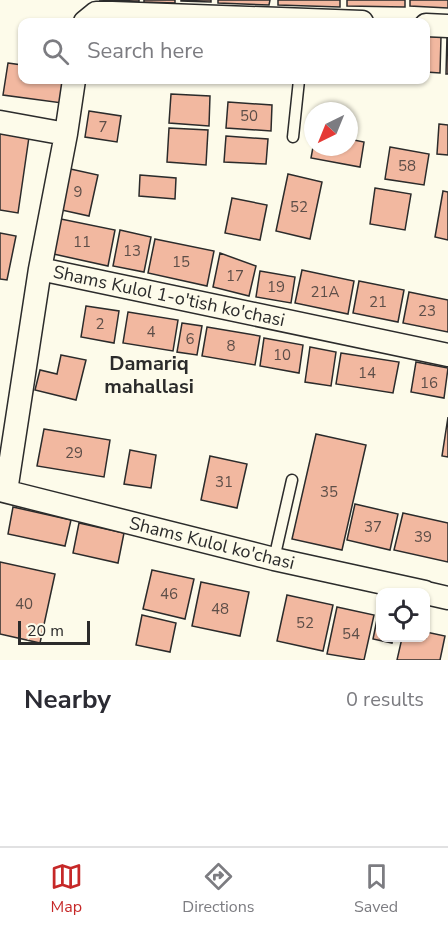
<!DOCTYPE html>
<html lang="en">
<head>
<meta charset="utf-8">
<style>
	:root { --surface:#fff; --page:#f7f7f7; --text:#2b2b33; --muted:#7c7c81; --line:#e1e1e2; --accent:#c62828 }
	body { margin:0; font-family:"Nunito Sans",sans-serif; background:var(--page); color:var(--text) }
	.controls { position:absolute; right:18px; bottom:18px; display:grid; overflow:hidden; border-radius:12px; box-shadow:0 2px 4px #0004 }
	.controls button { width:54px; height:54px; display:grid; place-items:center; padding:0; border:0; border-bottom:2px solid var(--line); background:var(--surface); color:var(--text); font:30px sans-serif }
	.compass { position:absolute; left:304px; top:102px; width:54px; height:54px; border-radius:50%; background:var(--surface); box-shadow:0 2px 4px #0004; rotate:223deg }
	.scale { position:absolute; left:18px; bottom:15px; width:72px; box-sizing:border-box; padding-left:6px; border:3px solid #2b2b2b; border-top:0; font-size:16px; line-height:21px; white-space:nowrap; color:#2b2b2b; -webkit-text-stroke:4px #fdfbea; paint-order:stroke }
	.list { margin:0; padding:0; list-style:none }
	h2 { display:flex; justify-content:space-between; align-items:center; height:78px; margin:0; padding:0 24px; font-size:26px }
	h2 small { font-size:20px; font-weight:400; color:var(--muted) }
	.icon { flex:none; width:33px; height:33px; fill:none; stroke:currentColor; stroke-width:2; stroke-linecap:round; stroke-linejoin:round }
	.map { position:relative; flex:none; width:448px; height:660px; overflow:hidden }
	.search { position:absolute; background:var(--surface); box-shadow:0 2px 4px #0004; left:18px; right:18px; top:18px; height:66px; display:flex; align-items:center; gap:15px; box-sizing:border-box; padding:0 21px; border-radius:12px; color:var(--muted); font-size:22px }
	.sheet { height:186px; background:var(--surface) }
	nav { display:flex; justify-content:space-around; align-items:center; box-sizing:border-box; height:84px; border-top:2px solid var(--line); background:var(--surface); font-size:16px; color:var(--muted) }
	nav a { display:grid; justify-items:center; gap:3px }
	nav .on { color:var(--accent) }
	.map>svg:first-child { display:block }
</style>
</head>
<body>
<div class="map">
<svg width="448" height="660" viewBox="0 0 448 660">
	<rect width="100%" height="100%" fill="#fdfbea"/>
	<path fill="#f2b8a0" stroke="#2b2b2b" stroke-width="1.5" d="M99,0H139V2Z
		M144,0H175V3L144,2Z
		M181,0H211V2L181,1Z
		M218,0H270L269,5L218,3Z
		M278,0H340V7L278,5Z
		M347,0H405V7L347,6Z
		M410,0H448V8L410,6Z
		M426,36L441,37L440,73L426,72Z
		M447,36H448V74H446Z
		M8,63L22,65V80H65L62,103L3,95Z
		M171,94L210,96L209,126L169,123Z
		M228,102L272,105L271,131L226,128Z
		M89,111L121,116L117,142L85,137Z
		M439,124L448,125V155L437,154Z
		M169,128L208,130L206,165L167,162Z
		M0,133L29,137L18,213L0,210Z
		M226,136L268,139L266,164L224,162Z
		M349,139L364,142L360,167L311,158L313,147H349Z
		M390,147L429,154L424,185L385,179Z
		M66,168L98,175L89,216L57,209Z
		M288,174L322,182L310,239L276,231Z
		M140,175L176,178L175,199L139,196Z
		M375,188L411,194L405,230L370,224Z
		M443,191L448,192V240L435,237Z
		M232,198L267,205L260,240L225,233Z
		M56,218L115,230L108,266L49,253Z
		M120,230L151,237L144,272L113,266Z
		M0,233L16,236L7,280L0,279Z
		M155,239L214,251L207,286L148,273Z
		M220,253L256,266L249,296L213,287Z
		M302,270L354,281L348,314L295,303Z
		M260,271L295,277L291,303L256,297Z
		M359,281L404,290L398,322L353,313Z
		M409,292L448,300V332L403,323Z
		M86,306L119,311L114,343L81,337Z
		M128,312L178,320L173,351L123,343Z
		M182,323L202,326L197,355L177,352Z
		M207,327L260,336L255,365L202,356Z
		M264,338L303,345L299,373L260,366Z
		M310,347L336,352L331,386L305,382Z
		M341,353L399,362L393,393L336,384Z
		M61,355L86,360L76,400L35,390L40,370L57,374Z
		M416,362L448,368L444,398L411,392Z
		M448,417V457L442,456Z
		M44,429L110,440L104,477L37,466Z
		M316,434L366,445L342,550L292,539Z
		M130,450L156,455L151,488L124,484Z
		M210,456L247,464L237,508L201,500Z
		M355,504L398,514L390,550L347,540Z
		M13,507L71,520L65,546L8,534Z
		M403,513L448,523V562L394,550Z
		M79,523L124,533L118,563L73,553Z
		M0,562L55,574L40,643L0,634Z
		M152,570L194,579L185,619L143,609Z
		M201,582L249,592L240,636L192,626Z
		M287,595L333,605L323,651L277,641Z
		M380,605V638H393L392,643L373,639Z
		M337,607L374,615L364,660L327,654Z
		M142,615L176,623L170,652L136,645Z
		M426,632L445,636L440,660H397L402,638H426Z"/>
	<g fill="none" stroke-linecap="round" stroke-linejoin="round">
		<defs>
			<path id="service" d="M293,137L299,80
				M274,559L292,480"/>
			<path id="minor" d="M85,22L96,13H112L362,22
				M426,25L448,26
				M0,122L66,134L74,80
				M40,269L448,355
				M0,490L274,559L425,592
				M6,491L40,269L66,134
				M426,593L448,598"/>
		</defs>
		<use href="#service" stroke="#2b2b2b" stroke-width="13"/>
		<use href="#minor" stroke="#2b2b2b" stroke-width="25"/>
		<use href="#service" stroke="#fdfbea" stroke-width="10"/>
		<use href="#minor" stroke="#fdfbea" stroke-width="22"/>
	</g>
	<g text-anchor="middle" stroke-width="4.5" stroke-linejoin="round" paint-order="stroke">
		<g font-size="15" fill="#5d4e48">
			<text x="249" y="121">50</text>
			<text x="103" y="132">7</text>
			<text x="407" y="171">58</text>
			<text x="78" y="197">9</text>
			<text x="299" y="212">52</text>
			<text x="82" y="247">11</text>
			<text x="132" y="256">13</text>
			<text x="181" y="267">15</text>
			<text x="235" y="281">17</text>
			<text x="276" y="292">19</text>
			<text x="325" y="297">21A</text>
			<text x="378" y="307">21</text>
			<text x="427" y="316">23</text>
			<text x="100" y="329">2</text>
			<text x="151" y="337">4</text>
			<text x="190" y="344">6</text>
			<text x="231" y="351">8</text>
			<text x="282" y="360">10</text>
			<text x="367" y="378">14</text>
			<text x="429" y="388">16</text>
			<text x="74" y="458">29</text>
			<text x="224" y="487">31</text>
			<text x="329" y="497">35</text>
			<text x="373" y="532">37</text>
			<text x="423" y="542">39</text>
			<text x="169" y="599">46</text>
			<text x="24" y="609">40</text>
			<text x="220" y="614">48</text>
			<text x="305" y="628">52</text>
			<text x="351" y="639">54</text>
		</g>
		<g font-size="18" fill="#2b2b2b" stroke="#fdfbea">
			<text transform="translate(169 296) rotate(12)" y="6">Shams Kulol 1-o'tish ko'chasi</text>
			<text transform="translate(212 543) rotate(14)" y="6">Shams Kulol ko'chasi</text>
		</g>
		<g font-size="20" font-weight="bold" fill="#2b2b2b" stroke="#fdfbea">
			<text x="149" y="370">Damariq<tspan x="149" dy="23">mahallasi</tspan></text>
		</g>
	</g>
</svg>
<div class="controls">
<button><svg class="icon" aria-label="locate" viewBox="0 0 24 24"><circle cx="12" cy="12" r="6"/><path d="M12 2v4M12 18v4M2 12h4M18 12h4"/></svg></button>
</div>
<svg class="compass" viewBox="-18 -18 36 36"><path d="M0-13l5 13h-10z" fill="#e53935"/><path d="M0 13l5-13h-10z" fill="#7c7c81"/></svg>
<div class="scale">20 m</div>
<div class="search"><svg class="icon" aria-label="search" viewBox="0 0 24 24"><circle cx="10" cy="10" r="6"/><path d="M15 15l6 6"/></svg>Search here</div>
</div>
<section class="sheet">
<h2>Nearby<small>0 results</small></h2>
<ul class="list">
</ul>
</section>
<nav>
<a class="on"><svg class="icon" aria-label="map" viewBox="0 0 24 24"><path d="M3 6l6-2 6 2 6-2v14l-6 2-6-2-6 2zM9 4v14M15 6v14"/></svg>Map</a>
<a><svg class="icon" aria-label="directions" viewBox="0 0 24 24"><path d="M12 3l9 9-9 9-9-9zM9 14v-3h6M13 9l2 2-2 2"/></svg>Directions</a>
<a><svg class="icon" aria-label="saved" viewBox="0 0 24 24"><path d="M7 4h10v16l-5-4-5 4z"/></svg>Saved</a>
</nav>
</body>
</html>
